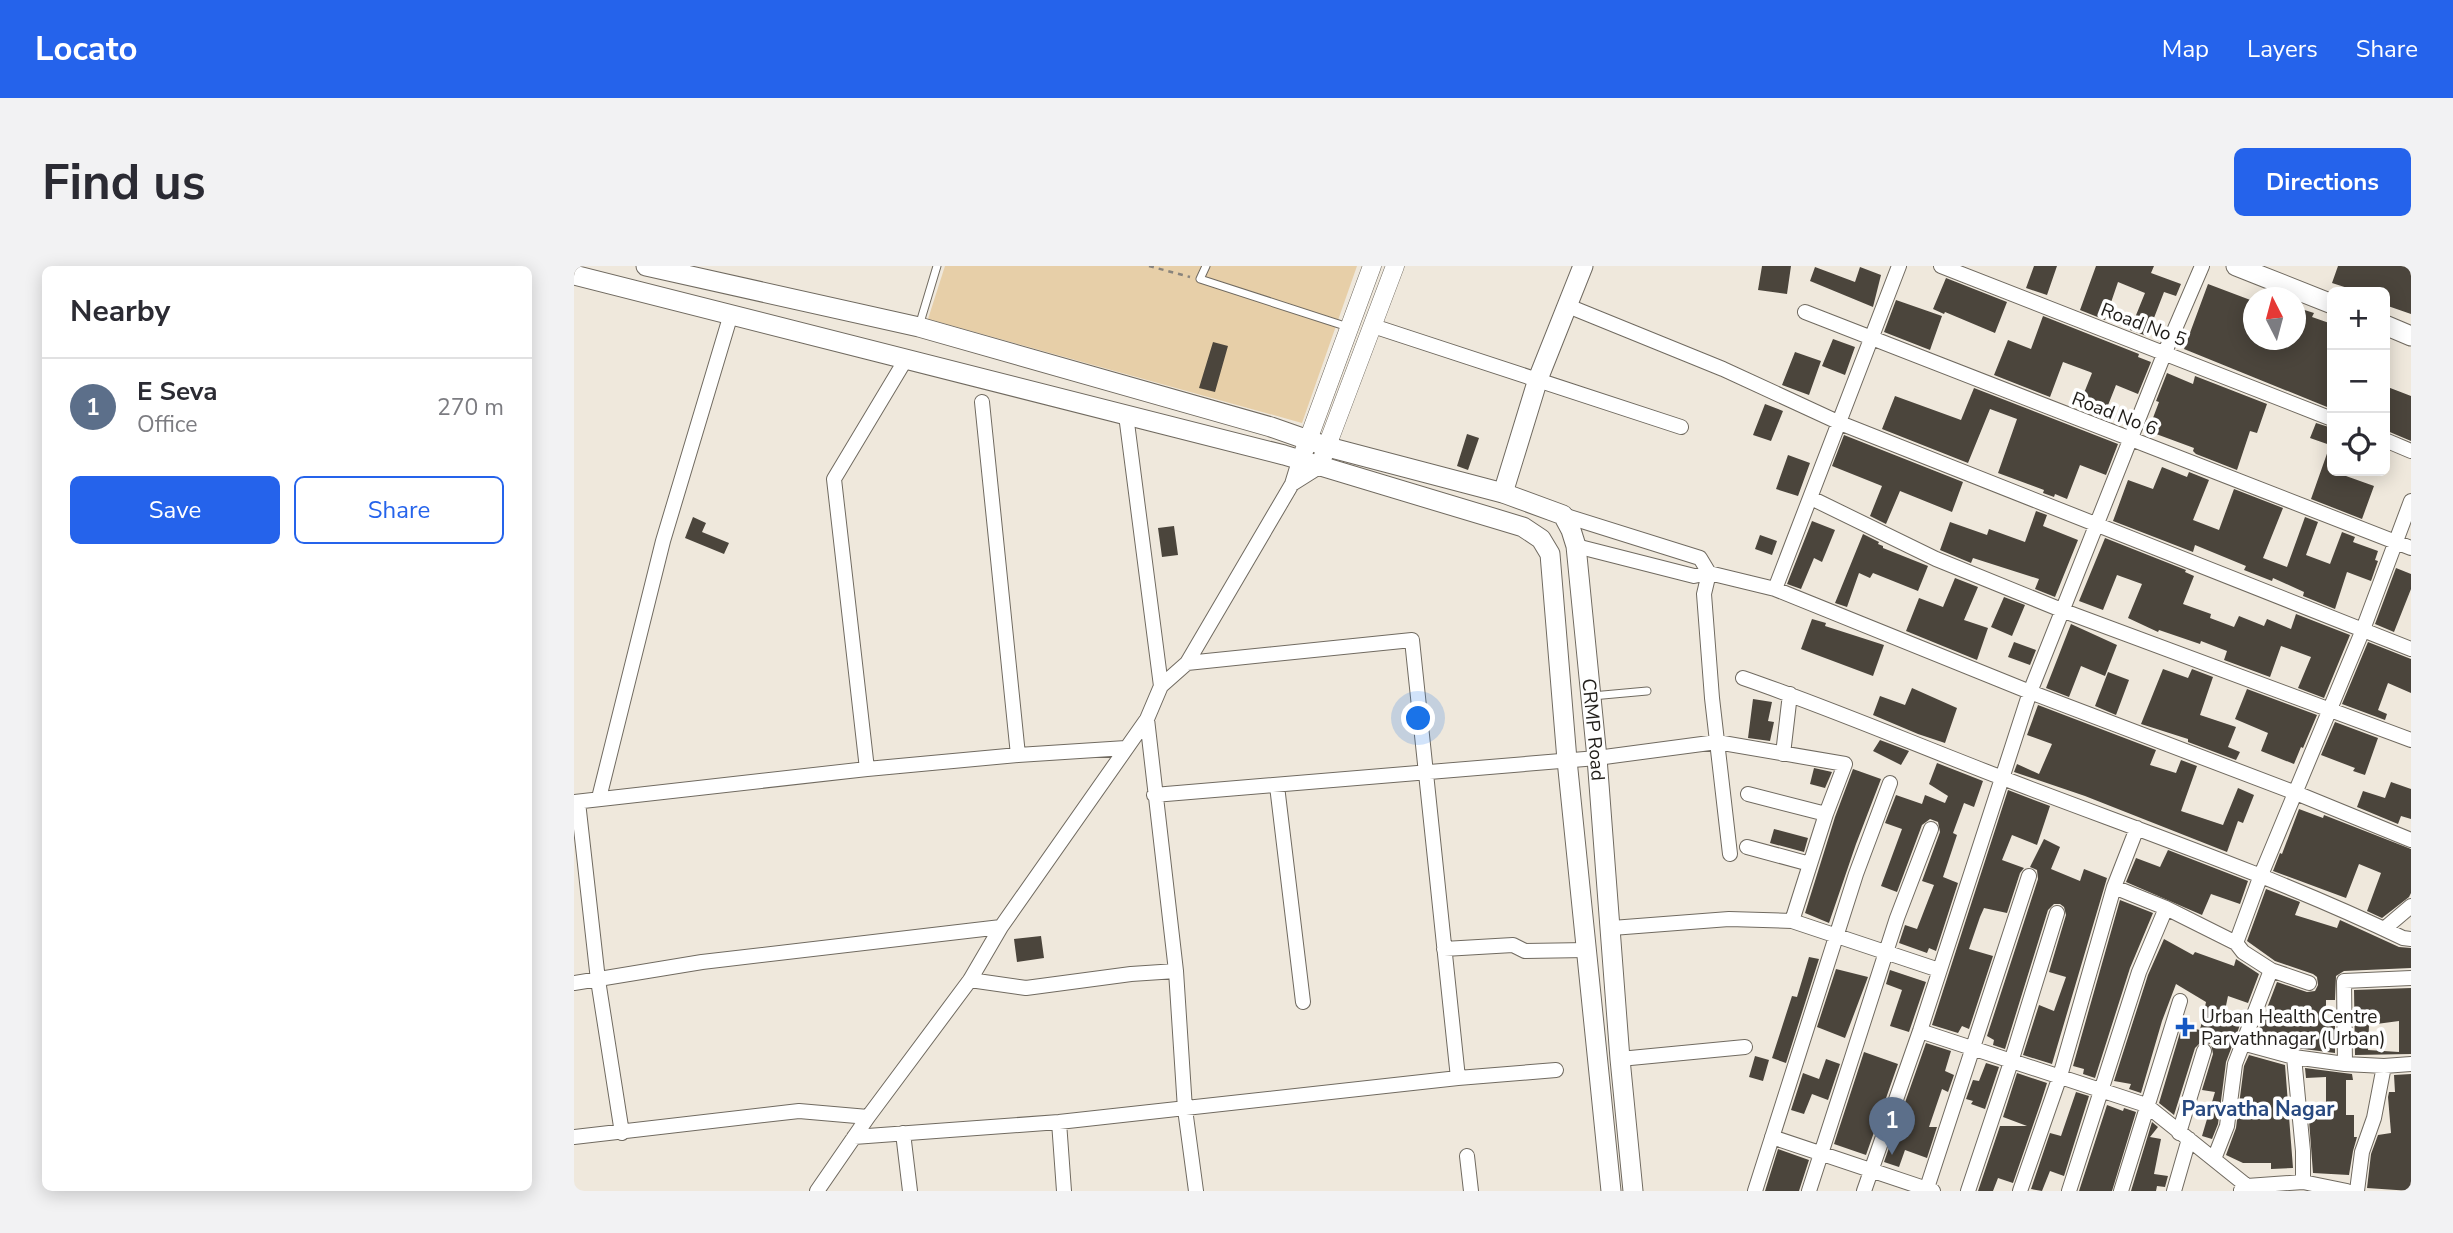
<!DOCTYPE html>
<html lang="en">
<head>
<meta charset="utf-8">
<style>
	:root { --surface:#fff; --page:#f2f2f3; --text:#2b2b33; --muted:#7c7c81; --line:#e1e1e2; --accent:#2563eb }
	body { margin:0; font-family:"Nunito Sans",sans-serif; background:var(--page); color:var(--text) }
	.controls { position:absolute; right:21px; top:21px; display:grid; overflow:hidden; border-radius:10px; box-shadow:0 4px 18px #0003 }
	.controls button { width:63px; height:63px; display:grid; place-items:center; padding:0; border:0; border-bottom:2px solid var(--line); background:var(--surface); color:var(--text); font:35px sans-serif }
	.compass { position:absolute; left:1669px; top:21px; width:63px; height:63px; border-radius:50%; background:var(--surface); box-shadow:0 4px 18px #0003; rotate:354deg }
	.you { position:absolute; left:845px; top:453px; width:24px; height:24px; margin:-18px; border:5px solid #fff; border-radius:50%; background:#1a73e8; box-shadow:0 0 0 10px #1a73e833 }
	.badge { display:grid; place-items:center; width:46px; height:46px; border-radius:50%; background:var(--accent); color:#fff; font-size:23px; font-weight:700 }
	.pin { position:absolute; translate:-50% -58px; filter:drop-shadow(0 2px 4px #0008) }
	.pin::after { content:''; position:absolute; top:37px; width:24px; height:21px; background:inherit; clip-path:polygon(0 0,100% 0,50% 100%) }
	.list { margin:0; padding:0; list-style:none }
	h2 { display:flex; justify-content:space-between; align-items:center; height:91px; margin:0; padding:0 28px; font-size:30px }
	h2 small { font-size:23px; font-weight:400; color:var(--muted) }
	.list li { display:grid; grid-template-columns:46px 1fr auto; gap:21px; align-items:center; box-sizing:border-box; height:98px; padding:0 28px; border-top:2px solid var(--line) }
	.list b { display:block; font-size:26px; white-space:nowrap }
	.list p { margin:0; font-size:23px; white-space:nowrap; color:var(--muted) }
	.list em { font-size:23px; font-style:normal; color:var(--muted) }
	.actions { display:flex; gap:14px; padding:21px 28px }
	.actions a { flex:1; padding:16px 0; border:2px solid var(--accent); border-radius:10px; text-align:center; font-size:24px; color:var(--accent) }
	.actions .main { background:var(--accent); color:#fff }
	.icon { flex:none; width:38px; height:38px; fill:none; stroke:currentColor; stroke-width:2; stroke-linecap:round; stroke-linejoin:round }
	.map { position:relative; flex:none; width:1837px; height:925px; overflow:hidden; border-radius:10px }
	header { display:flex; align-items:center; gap:42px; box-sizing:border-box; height:98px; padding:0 35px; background:var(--accent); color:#fff }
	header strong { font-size:33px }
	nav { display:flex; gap:38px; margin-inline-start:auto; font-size:24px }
	.intro { display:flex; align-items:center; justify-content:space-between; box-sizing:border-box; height:168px; padding:0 42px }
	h1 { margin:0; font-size:49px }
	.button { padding:18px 32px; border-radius:10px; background:var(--accent); color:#fff; font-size:24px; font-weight:700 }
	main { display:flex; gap:42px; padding:0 42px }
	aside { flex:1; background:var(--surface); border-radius:10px; box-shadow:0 4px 18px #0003 }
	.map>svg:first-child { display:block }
</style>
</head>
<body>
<header>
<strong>Locato</strong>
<nav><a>Map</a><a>Layers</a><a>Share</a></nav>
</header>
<div class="intro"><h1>Find us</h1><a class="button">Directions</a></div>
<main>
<aside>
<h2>Nearby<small></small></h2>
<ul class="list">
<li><span class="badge" style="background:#5c6f8a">1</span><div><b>E Seva</b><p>Office</p></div><em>270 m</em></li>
</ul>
<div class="actions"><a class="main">Save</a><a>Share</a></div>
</aside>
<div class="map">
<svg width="1837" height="925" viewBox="0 0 1837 925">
	<rect width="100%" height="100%" fill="#efe8dc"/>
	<path fill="#e7cfa8" d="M371,0H783L728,157L354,53Z"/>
	<path fill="#4b453c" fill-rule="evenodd" d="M1188,0H1217L1213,28L1184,24Z
		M1460,0H1483L1473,29L1452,22Z
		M1522,0H1580L1577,7L1607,18L1602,30L1590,26L1573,70L1556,64L1571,27L1544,16L1531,54L1506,44Z
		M1764,0H1837V48L1811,39V26H1786L1758,17Z
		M1241,1L1281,16L1286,1L1307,9L1299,41L1236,15Z
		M1372,12L1433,36L1421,67L1371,46L1370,48L1359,43Z
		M1634,18L1679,35V74H1721V41L1740,47L1738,51L1758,58V143L1610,83Z
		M1322,34L1368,50L1356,84L1310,66Z
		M1469,50L1565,88L1564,91L1577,96L1564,128L1542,119L1529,152L1504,142L1518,107L1516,106L1489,96L1476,131L1420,109L1434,74L1457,83Z
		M1259,73L1281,81L1271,109L1248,100Z
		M639,76L654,80L641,126L625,122Z
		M1221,86L1247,95L1235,129L1208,119Z
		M1593,107L1619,118L1621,110L1693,138L1683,167L1676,165L1663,204L1622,188L1619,185L1620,182L1574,165L1585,136L1582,135Z
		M1811,120L1837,130V175L1811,164Z
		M1400,122L1544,178L1532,209L1506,199L1493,233L1481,228L1480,231L1469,227L1470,224L1424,207L1443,153L1416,143L1394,197L1308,163L1321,130L1387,154Z
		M1191,138L1209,145L1197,175L1179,169Z
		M1742,157L1758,162V205L1800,220L1788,253L1737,233L1756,179L1736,172Z
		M893,168L905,172L894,204L883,200Z
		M1270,169L1389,216L1378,246L1326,225L1312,258L1296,250L1308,220L1258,200Z
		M1214,189L1236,197L1224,230L1202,223Z
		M1588,201L1613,211L1615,206L1635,214L1619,254L1645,264L1660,223L1709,242L1689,292L1713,301L1731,251L1744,256L1732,289L1756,298L1768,266L1781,271L1779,276L1804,285L1801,294L1804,295L1797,315L1773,306L1761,343L1729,330L1730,326L1699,312L1698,315L1670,304L1672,300L1621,279L1619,286L1539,255L1554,214L1579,223Z
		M1462,245L1473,249L1469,260L1504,274L1481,331L1461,323L1465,313L1399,292L1397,297L1366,284L1376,256L1413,269L1415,263L1451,276Z
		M119,251L132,257L128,266L155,277L150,288L111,272Z
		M1238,255L1261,264L1248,296L1240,292L1227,323L1213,318Z
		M600,260L604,289L588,291L584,262Z
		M1289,268L1305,276L1304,278L1309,280V282L1354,300L1344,325L1299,307L1296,312L1285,307L1273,341L1261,337Z
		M1186,269L1203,275L1198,289L1181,283Z
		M1531,272L1612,304L1611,306L1620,310L1609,338L1637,348L1636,352L1660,361L1665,350L1690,360L1693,353L1717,363L1722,348L1776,369L1750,432L1724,422L1737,391L1707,380L1696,411L1650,394L1653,385L1627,375L1626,378L1585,364L1584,366L1554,352L1568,318L1543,309L1529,344L1505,335Z
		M1822,302L1837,308V323L1820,366L1801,358Z
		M1381,312L1404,321L1390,354L1414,362L1403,394L1332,365L1345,332L1369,341Z
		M1430,331L1451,339L1438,370L1417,361Z
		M1238,353L1252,357L1251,360L1310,379L1299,410L1227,383Z
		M1497,358L1543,379L1531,410L1507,400L1495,431L1472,422Z
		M1440,376L1462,384L1456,399L1434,391Z
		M1794,376L1837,393V427L1814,417L1804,444L1813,448L1811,454L1768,438Z
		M1589,403L1614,412L1618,403L1639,411L1626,449L1662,461L1654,481L1666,486L1662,494L1614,476V473L1567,458Z
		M1534,406L1555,414L1542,449L1521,440Z
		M1338,422L1383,442L1371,477L1344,468L1299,449L1306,430L1331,439Z
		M1673,423L1743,449L1729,482L1727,481L1720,498L1687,485L1694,467L1661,453Z
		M1179,433L1198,436L1194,455L1200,456L1196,475L1174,472Z
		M1464,439L1582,484L1576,499L1602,507L1607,494L1623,500L1607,545L1649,559L1664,522L1680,529L1669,557L1664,555L1653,586L1511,530L1440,506L1443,498L1465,508L1478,478L1453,469Z
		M1761,456L1804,472L1791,509L1779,505L1781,502L1747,489Z
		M1306,474L1335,485L1327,499L1299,485Z
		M1363,497L1409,515L1400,541L1390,537L1379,567L1383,569L1369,611L1384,617L1362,685L1355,682L1353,687L1325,677L1331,659L1343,663L1360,619L1348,615L1366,566L1364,556L1356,553L1348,559L1323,626L1307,620L1328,563L1311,557L1322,529L1348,538L1351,529L1371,537L1374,530L1355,518Z
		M1240,502L1258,506L1251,522L1236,518Z
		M1279,503L1307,513L1282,578L1255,657L1231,647L1261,551Z
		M1817,516L1837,523V553L1827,550L1824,558L1783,541L1789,525L1811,532Z
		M1434,524L1476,540L1463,579L1438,569L1428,594L1450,602L1446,607L1433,647L1410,642L1406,651L1395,683L1419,690L1395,763L1388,760L1384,767L1358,759Z
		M1725,543L1749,552L1750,549L1837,583V627L1835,631L1808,652L1793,645L1807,607L1785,598L1772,632L1699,605L1706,587L1708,588Z
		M1200,563L1234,572L1230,586L1196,577Z
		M1470,573L1486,581L1477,603L1506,615L1510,603L1533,612L1478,798L1449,789L1465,739L1480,745L1492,711L1475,706L1492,649L1490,641L1486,638H1480L1474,644L1431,783L1419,779L1420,774L1413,770L1464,613L1463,604L1456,601Z
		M1594,584L1674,615L1666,638L1637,628L1628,649L1552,616L1562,592L1586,601Z
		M1692,623L1726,636L1721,649L1763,662L1766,654L1825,681L1837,682V702L1770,705L1762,710L1761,734H1752V760H1761V787L1722,782L1682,771L1703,716L1733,726L1741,725L1744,719L1743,711L1739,708L1701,695L1673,675Z
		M1546,634L1579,647L1556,702L1521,812L1509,808L1510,803L1499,800Z
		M467,670L470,692L443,696L440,673Z
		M1590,673L1619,689L1621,686L1660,700L1662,693L1685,708L1674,737L1654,730L1649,754L1666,759L1652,796L1644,858L1638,873L1628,870L1641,826L1628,824L1639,788L1637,778L1627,776L1621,782L1600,849L1585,837L1608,760L1626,764L1632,736L1602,718L1588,755L1567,827L1555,823L1557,818L1540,815L1574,709Z
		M1235,691L1245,693L1212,797L1198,792L1218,730L1223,731Z
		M1262,703L1294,711L1271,772L1243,761Z
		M1316,704L1352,716L1335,766L1316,760L1328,724L1312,718Z
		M1837,722V788L1781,789L1780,724ZM1825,755V786L1794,784L1795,759Z
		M1352,777L1377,785L1371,805L1380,809L1374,826L1368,823L1355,861H1363L1353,892L1331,884L1325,901L1310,896Z
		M1290,786L1324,798L1292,889L1260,878Z
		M1675,789L1711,799L1719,902L1697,903V897H1669L1652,889L1662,862L1670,800Z
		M1181,790L1195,794L1189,815L1175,811Z
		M1252,793L1266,798L1254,834L1238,828L1230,848L1217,844L1229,807L1245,813Z
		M1412,797L1425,801L1411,843L1397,838L1399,835L1392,833L1399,814L1405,815Z
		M1731,802L1778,808L1779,814H1772V849H1780V871H1783L1779,885L1775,909L1739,907L1734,841H1752V811L1732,812Z
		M1443,807L1473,817L1467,836L1439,917L1424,912L1419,925H1404L1426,860H1453L1429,851Z
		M1837,808V925L1793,922L1797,888L1804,869L1817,867L1814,831L1815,826H1821L1820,809Z
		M1502,826L1515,830L1490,910L1476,905L1468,925L1457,923L1476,867L1487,870Z
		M1533,839L1549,845L1550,842L1562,846L1538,925H1505Z
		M1578,856L1584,861L1576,871L1587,873L1580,908L1594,910L1591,921L1583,920L1582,925H1557Z
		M1204,883L1235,894L1225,925H1191Z"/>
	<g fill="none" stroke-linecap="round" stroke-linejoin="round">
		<defs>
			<path id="service" d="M632,0L626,13L774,61
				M345,60L363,0
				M1018,430L1073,425"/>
			<path id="minor" d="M1367,0L1758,153
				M994,40L1149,103L1266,157L1837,383
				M1231,46L1837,282
				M799,60L1107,161
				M408,136L444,489
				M552,149L587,420
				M1811,174L1837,185
				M725,195L718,218L745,201
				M1237,232L1362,293L1490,345L1837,474
				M989,249L1126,292L1135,307L1130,328L1138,432L1156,588
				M1002,280L1120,310L1135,307L1201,323L1456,426L1722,527L1837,574
				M1201,323L1325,0
				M613,397L838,374L884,812
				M1169,412C1256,442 1340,478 1426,511C1561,563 1698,609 1829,672L1837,673
				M573,453L602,705L611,843L622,925
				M1209,488L1216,428
				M293,503L260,213L332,93
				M703,520L729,736
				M1174,528L1252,548
				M580,529L1023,492L1143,476L1271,498L1252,548L1218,655L1365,704
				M25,532L89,275L157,48
				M0,536L293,503L444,489L552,482
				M4,536L24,714L48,867
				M1173,581L1236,598
				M1540,621L1592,642L1662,677
				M1038,662L1155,653L1218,655
				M1810,663L1837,640
				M870,683L939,679L951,685L1013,684
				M1697,704L1735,717
				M396,714L452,722L557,708L602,705
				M0,717L128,696L427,661
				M1346,765L1572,839L1673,920
				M1668,777L1720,791L1771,798L1770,715L1837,712
				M1720,791L1729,885V916
				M1046,793L1171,781
				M1771,798L1810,800L1837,798
				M485,856L490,925
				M329,867L336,925
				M1605,867L1630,785
				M0,871L225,845L294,851
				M280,871L485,856L884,812L982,804
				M1198,871L1359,925
				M893,890L897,925
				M1640,893L1653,860L1661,798L1697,704L1669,686L1662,677L1687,609L1788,366L1837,235
				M1667,924L1673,920L1729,916L1773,925
				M243,925L294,851L396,714L427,661L573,453L587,420L613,397L718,218
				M1181,925L1282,608L1316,517
				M1235,925L1323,652L1357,563
				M1290,925L1346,765L1456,426L1591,86L1628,0
				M1352,925L1455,610
				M1394,925L1437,796L1483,647
				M1446,925L1486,810L1540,621L1563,562
				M1495,925L1565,706L1592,642
				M1547,925L1606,735
				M1600,925L1615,873
				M1783,925L1788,886L1800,852L1810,800"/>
			<path id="tertiary" d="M730,185L798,0
				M745,201L821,0"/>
			<g id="secondary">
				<path id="s1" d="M72,0L345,61L697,161L754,181L929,227L989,249L997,264L1002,280L1023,492L1046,793L1059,925"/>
				<path d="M1662,0L1758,38"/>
				<path d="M0,9L710,189L949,261L967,273L976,288L993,494L1037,925"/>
				<path d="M1811,59L1837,70"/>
				<path d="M929,227L964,113L1009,0"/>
			</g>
		</defs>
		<use href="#service" stroke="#706a60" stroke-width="9"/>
		<use href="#minor" stroke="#706a60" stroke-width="16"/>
		<use href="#tertiary" stroke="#706a60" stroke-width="19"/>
		<use href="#secondary" stroke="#706a60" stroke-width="21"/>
		<path stroke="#89847c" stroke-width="2.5" stroke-dasharray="5 5" stroke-linecap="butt" d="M575,0L616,11"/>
		<use href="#service" stroke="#fff" stroke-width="7"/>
		<use href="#minor" stroke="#fff" stroke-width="14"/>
		<use href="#tertiary" stroke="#fff" stroke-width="18"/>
		<use href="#secondary" stroke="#fff" stroke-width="19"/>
	</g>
	<path fill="#1558c3" stroke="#fff" stroke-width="2.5" d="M1607.5 750.5h7v7h7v7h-7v7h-7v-7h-7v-7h7z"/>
	<g text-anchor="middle" stroke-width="7" stroke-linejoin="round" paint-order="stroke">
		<g font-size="19" fill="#211e1a" stroke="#fff">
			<text transform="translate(1570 58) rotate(21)" y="7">Road No 5</text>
			<text transform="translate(1541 147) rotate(21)" y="7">Road No 6</text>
			<text dy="7" stroke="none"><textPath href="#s1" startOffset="1169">CRMP Road</textPath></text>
		</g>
		<g font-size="19" fill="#211e1a" stroke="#fff" text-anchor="start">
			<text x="1627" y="757">Urban Health Centre<tspan x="1627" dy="22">Parvathnagar (Urban)</tspan></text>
		</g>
		<g font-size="21" font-weight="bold" fill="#284980" stroke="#fff">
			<text x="1684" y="850">Parvatha Nagar</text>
		</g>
	</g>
</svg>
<div class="controls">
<button>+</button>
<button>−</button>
<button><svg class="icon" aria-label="locate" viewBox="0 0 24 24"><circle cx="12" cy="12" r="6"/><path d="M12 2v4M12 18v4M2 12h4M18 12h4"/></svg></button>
</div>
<svg class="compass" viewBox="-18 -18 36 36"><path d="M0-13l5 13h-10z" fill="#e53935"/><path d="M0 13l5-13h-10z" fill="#7c7c81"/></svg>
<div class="you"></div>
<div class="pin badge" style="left:1318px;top:889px;background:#5c6f8a">1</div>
</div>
</main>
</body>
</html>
